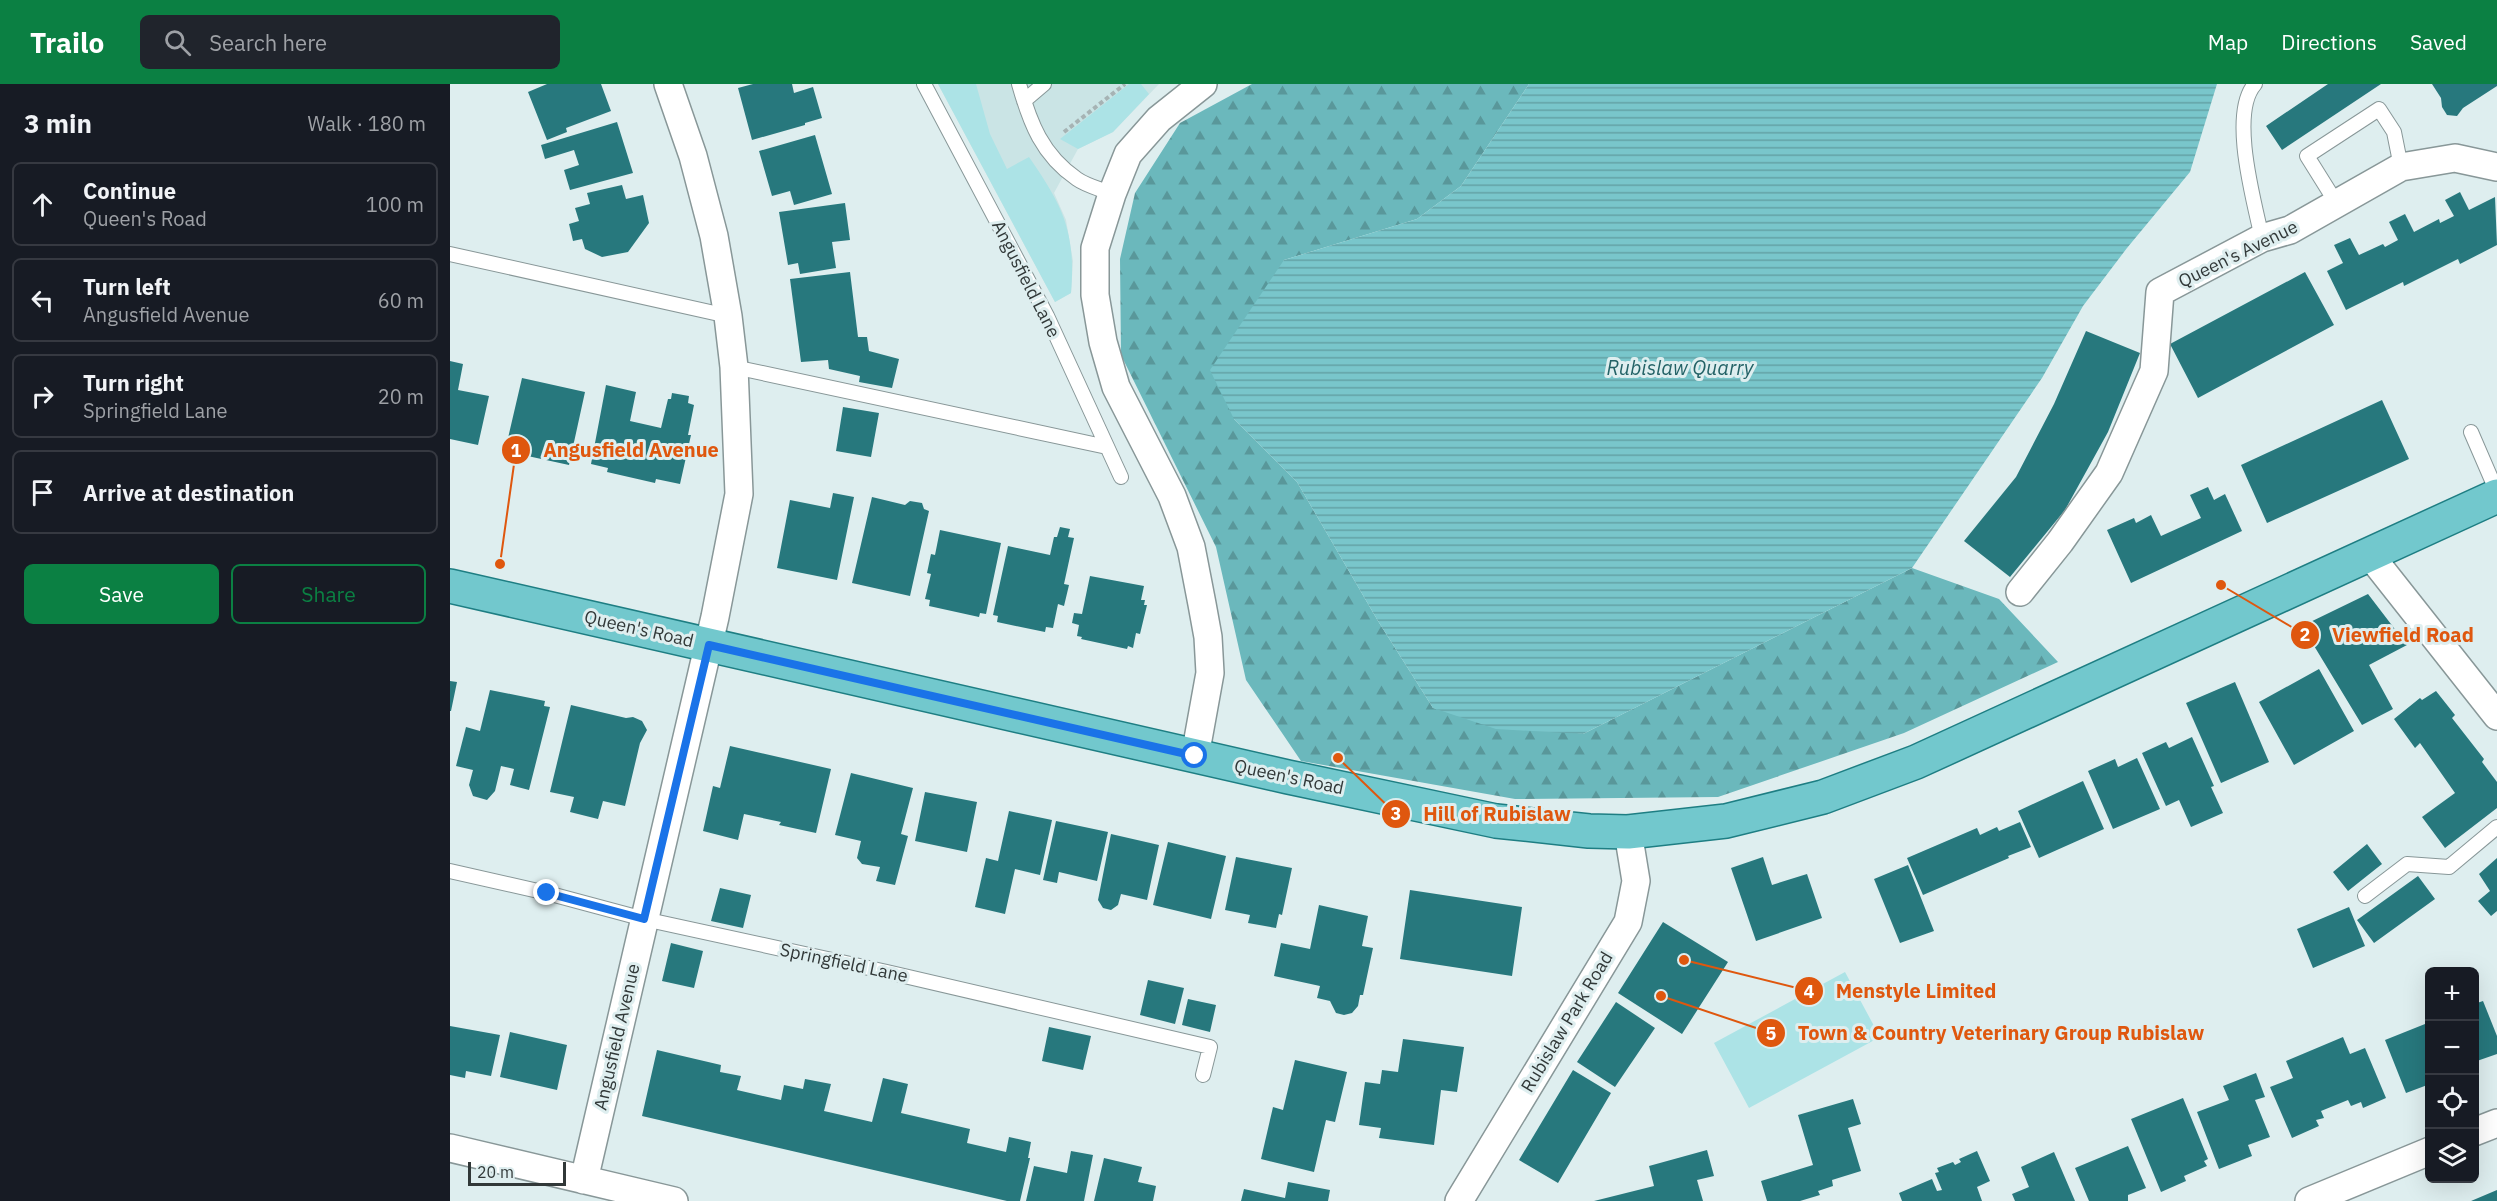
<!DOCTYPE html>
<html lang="en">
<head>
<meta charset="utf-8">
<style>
	:root { --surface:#171b24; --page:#20242c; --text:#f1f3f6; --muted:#9ea1a6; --line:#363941; --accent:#0b8043 }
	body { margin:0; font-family:"IBM Plex Sans",sans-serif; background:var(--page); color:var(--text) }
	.controls { position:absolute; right:18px; bottom:18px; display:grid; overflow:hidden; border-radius:9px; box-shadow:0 6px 24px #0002 }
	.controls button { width:54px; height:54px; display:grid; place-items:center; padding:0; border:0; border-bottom:2px solid var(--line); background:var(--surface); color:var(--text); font:30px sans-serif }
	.scale { position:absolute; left:18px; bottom:15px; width:98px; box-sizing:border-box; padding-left:6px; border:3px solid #313838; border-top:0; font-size:16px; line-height:21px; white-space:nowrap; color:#313838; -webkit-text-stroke:4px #deeeef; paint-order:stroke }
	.stop { position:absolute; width:18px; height:18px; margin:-14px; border:4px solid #1a73e8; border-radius:50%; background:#fff }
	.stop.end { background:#1a73e8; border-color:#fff; box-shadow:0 2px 6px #0008 }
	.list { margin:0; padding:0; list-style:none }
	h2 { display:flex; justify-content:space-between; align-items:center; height:78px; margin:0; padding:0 24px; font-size:26px }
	h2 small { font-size:20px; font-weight:400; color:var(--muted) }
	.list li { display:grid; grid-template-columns:39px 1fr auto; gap:18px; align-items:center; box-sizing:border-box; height:84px; margin:0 12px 12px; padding:0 12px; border:2px solid var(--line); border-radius:9px }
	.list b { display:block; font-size:22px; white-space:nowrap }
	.list p { margin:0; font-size:20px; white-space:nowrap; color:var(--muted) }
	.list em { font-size:20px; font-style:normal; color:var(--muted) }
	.actions { display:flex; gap:12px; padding:18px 24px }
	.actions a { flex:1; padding:14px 0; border:2px solid var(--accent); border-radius:9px; text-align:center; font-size:21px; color:var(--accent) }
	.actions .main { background:var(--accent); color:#fff }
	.icon { flex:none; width:33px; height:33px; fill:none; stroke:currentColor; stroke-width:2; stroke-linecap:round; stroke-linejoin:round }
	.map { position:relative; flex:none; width:2047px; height:1117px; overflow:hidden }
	header { display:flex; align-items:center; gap:36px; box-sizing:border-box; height:84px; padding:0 30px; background:var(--accent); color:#fff }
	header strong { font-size:28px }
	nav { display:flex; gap:33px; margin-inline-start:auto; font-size:21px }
	.search { width:420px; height:54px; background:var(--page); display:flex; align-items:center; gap:15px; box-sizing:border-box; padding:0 21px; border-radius:9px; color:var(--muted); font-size:22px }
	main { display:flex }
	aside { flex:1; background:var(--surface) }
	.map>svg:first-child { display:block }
</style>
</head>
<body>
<header>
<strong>Trailo</strong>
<div class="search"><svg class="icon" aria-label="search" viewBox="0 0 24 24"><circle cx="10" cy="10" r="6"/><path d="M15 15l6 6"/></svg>Search here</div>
<nav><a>Map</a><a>Directions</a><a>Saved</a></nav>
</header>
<main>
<aside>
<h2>3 min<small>Walk · 180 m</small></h2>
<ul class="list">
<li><svg class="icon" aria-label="ahead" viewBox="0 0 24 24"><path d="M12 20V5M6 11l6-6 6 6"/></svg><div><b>Continue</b><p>Queen's Road</p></div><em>100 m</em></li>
<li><svg class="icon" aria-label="left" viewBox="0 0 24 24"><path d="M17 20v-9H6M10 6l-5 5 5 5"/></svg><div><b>Turn left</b><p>Angusfield Avenue</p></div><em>60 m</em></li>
<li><svg class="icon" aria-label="right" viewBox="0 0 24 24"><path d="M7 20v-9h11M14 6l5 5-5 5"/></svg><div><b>Turn right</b><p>Springfield Lane</p></div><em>20 m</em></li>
<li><svg class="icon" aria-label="arrive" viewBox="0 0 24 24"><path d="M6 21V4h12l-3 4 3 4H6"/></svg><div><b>Arrive at destination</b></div></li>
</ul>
<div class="actions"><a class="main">Save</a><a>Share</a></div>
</aside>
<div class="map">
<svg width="2047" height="1117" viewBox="0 0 2047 1117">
	<defs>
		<pattern id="forest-firs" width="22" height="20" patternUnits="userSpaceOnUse" patternTransform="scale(1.5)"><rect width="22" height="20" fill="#6bb8bc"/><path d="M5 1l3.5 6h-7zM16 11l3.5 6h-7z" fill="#59979a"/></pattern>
		<pattern id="water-rules" width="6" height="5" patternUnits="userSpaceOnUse" patternTransform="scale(1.5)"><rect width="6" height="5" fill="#79c6cb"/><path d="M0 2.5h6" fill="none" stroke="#64a2a6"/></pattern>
	</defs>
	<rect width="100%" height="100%" fill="#deeeef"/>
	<path fill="#cae4e5" d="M488,0H709L663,48L628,65L604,109L616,136L623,177L621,209L605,218Z"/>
	<path fill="#ace3e6" d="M488,0H526L540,50L557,85L579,73C613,122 626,148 621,209L605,218Z
		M679,0H691L699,10L663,48L628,65L610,55Z
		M1395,888L1430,953L1299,1024L1264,959Z"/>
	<path fill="url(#forest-firs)" d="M802,0H1079L1011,102L967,135L834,176L784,335L847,398L928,537L983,624L1133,650L1462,484L1549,515L1608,578L1454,649L1268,713L1065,715L851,677L796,596L766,463L671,271L670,175L685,109L730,39Z"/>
	<path fill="url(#water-rules)" d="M1079,0H1767L1740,88L1677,164L1633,222L1592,294L1462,484L1133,650L1046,645L983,624L928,537L847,398L784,335L760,286L834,176L967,135L1011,102Z"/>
	<path fill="#27787d" d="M97,0H151L161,27L116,44L117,48L97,56L78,8Z
		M303,0H342L344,9L363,3L372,34L355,39V41L302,56L288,4Z
		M1878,0H1931L1832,66L1816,42Z
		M1982,0H2047V2L2013,24L2007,32L1997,31L1992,23L1991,14Z
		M167,38L183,89L120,106L114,86L129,81L124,66L95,75L91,61Z
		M365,51L382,110L344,121L340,107L322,112L309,67Z
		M172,101L176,115L193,111L199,139L178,168L152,173L135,165L132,155L123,157L119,140L129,137L125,124L140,120L137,109Z
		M2010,108L2019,126L2045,113L2047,161L2010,180L2008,175L1954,202L1953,198L1896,226L1877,187L1893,179L1884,161L1900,154L1909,171L1933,160L1935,163L1948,156L1939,138L1955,130L1964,148L1989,135L1990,139L2004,132L1995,116Z
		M395,119L400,156L382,158L386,184L350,190L348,179L338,181L329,128Z
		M400,188L408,253H417L419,267L449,275L442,304L409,298L410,292L379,285L378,276L351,278L340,195Z
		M1855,188L1884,241L1748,314L1720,260Z
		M1636,247L1690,269L1658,348L1615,426L1560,493L1514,457L1566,393L1604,320Z
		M0,277L13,280L8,306L39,312L28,361L0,355Z
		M72,294L135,308L119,381L55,367Z
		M156,301L186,308L180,337L211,344L218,315H221L222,309L239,312L238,319L244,321L238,351H241L230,400L206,395L205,399L157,388L158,384L141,380Z
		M1932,316L1959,375L1817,439L1791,381Z
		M393,323L429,329L421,373L386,367Z
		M1758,403L1764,416L1775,410L1792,447L1681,499L1657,446L1684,434L1686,439L1701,431L1711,452L1751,434L1740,411Z
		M383,409L404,413L387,496L327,484L340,416L380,424Z
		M422,413L455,421L460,417L472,419L474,425L479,427L460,512L402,499Z
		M610,443L620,445L618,453L624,454L614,500L619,501L614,522L608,520L603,544L596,543L595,548L547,538L548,532L543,531L558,462L600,471L604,453H607Z
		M490,446L551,459L536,530L530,529L529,533L479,522L480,516L475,515L481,490L477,489L481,470L485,471Z
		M640,492L694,502L691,516H695L694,521H697L690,550L686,549L683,564L678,562L677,565L631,555L632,553L627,552L629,541L622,539L624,529L632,530Z
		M1918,510L1957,561L1919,581L1943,625L1912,641L1852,542Z
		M1869,585L1904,647L1844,681L1809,618Z
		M0,597L7,598L1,627H0Z
		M1785,598L1819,678L1771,699L1736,619Z
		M40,606L95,617L94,622L100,623L79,706L60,701L64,685L51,682L45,707L37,716L23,712L19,701L23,686L6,682L16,643L30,647Z
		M1986,607L2005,631L2002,634L2034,675L2032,678L2047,698V724L1995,764L1972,733L2005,709L1970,659L1965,664L1944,635L1970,614L1972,616Z
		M121,621L176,634L183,633L192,637L197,646L190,659L175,722L153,717L148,735L120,728L124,713L100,708Z
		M1742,653L1764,702L1761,703L1773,729L1741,743L1729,716L1716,722L1692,669L1716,658L1719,664Z
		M280,662L381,685L366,749L329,741L331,738L294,730L288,756L253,747L263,702L270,704Z
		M1687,674L1710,725L1663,745L1638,687L1665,675L1668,683Z
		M401,689L463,704L451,750L458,752L445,801L426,797L430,783L412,780L407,774L411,757L385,751Z
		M1633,697L1654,745L1589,774L1568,727Z
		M475,708L527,718L517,768L465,757Z
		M559,727L602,736L590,791L565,785L555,830L525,823L536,774L548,777Z
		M606,737L658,748L647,797L609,788L607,799L593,796Z
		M1570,738L1581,763L1558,772L1559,774L1473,811L1457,774L1527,744L1530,751L1547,743L1549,747Z
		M661,750L709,761L697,816L671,810L668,821L661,826L653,824L648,816Z
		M718,758L776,772L761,835L703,821Z
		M1917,760L1932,780L1898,807L1883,788Z
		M786,773L842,784L832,831L829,830L826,844L798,839L800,831L775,826Z
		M1313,773L1322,801L1357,790L1372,834L1306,857L1281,784Z
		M2047,774V827L2041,832L2028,817L2040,807L2029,790Z
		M1458,781L1484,847L1450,859L1424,795Z
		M1968,792L1985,815L1924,859L1907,836Z
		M270,804L301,811L293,844L261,837Z
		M960,806L1072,823L1062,892L950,875Z
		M869,821L918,832L912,862L923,864L913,911H910L908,922L902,929L894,931L886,929L880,917L867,914L870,902L824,892L831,859L860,865Z
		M1899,823L1915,862L1863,884L1847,845Z
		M1213,838L1278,878L1232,950L1168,909Z
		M221,859L253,867L244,904L212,897Z
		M698,896L734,904L725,940L690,931Z
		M738,915L766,921L760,948L732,941Z
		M2033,917L2047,952V970L2024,978V920Z
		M1166,918L1205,944L1165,1003L1127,978Z
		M1980,938V1000L1956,1009L1935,956Z
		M0,942L50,951L41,992L16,987L15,994L0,991Z
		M599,943L641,952L633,986L592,977Z
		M60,948L117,961L107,1006L50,993Z
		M1893,953L1900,970L1915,964L1936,1014L1913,1024L1911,1018L1901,1022L1898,1016L1871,1027L1874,1034L1866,1036L1869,1042L1842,1054L1820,1003L1843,994L1836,977Z
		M953,955L1014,963L1007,1008L991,1006L984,1061L929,1054L931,1044L909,1041L915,998L930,1000L932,986L948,988Z
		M207,966L271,981L270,988L291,992L287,1006L331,1016L334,1001L353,1005L355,995L381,1000L374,1027L422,1038L433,994L458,1000L451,1029L520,1045L517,1059L556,1068L559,1053L581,1058L578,1074H580L570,1117H557L192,1032Z
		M845,976L897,988L885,1038L876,1036L864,1088L811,1075L823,1023L833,1026Z
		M1123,986L1161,1009L1108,1099L1069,1076Z
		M1806,989L1815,1013L1805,1016L1820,1053L1798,1061L1802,1072L1769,1085L1747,1028L1779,1016L1773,1002Z
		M1733,1014L1758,1075L1754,1077L1757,1082L1734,1092L1736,1097L1711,1108L1681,1035Z
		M1403,1015L1411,1040L1398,1044L1411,1087L1382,1096L1383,1102L1368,1107L1370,1111L1350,1117H1317L1311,1097L1363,1081L1348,1031Z
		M1678,1062L1696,1104L1678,1111V1117H1639L1625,1084Z
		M1257,1066L1264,1092L1247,1096L1253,1117H1144L1204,1102L1199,1082Z
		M621,1067L643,1071L634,1117H576L584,1082L617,1089Z
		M1527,1067L1540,1097L1527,1103L1532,1117H1452L1449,1109L1482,1095L1487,1107L1492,1106L1485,1089L1489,1088L1487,1084L1503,1078L1505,1081L1511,1078L1509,1075Z
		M1604,1068L1625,1117H1565L1562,1110L1579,1103L1571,1083Z
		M654,1074L692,1083L688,1098L706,1102L703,1117H644Z
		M838,1098L880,1106L878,1117H791L794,1105L835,1114Z
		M2047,1106V1117H2021Z"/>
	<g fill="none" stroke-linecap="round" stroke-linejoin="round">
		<defs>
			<path id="service" d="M474,0L597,232L671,393
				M569,0C580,39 592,71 627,95C637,102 651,105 662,110
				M1805,0C1779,29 1804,117 1812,154
				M574,17L594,0
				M1887,120L1857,72L1929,25L1944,48L1951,83
				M0,170L278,232
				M284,283L657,363
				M2021,348L2047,408
				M0,787L97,809L194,835L437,888L760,963L753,991
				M1915,812L1957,780L1999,783L2047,743"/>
			<path id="minor" d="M1919,470L2047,632
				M1570,508L1610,458L1659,389L1704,287L1710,208L1812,154L1840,146L1951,83L2005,74L2047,83
				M745,672L760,589L758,553L752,520L741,463L722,412L666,303L653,258L645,211V164L662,110L678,70L709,35L753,0
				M2024,1048L2047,1039
				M0,1064L224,1117
				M134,1096L265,533L289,410L284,283L278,232L264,152L243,72L218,0
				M1009,1117L1178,838L1186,797L1178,748
				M1859,1117L1980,1067"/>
			<path id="primary" d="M0,502L838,693L1046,737L1139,747L1178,748L1276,737L1373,713L1466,678L2047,412"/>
		</defs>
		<use href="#service" stroke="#889798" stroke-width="16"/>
		<use href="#minor" stroke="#889798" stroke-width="30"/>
		<use href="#primary" stroke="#1e7e83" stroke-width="36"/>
		<path stroke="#a6b3b4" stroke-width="4" stroke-dasharray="4.5 3" stroke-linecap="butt" d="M614,48L675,0"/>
		<use href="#service" stroke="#fff" stroke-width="14"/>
		<use href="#minor" stroke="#fff" stroke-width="27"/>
		<use href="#primary" stroke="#72c8cd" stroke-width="33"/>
	</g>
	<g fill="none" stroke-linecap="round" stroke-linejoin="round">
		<path stroke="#1a73e8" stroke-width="8" d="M97,809L194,835L259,561L745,672"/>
	</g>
	<g text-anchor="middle" stroke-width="6" stroke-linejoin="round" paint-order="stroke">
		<g font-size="18" fill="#313838" stroke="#deeeef">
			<text transform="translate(1788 170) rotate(-26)" y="6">Queen's Avenue</text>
			<text transform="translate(576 195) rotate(63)" y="6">Angusfield Lane</text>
			<text transform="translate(189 545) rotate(13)" y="6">Queen's Road</text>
			<text transform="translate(839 693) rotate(12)" y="6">Queen's Road</text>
			<text transform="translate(394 879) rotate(12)" y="6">Springfield Lane</text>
			<text transform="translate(1117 938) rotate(-59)" y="6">Rubislaw Park Road</text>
			<text transform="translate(167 953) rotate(-77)" y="6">Angusfield Avenue</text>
		</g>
		<g font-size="20" font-style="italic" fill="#236266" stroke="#deeeef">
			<text x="1230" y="291">Rubislaw Quarry</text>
		</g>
	</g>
	<path fill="none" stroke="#df570e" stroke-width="2" d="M50 480L66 366M1771 501L1855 551M888 674L946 730M1234 876L1359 907M1211 912L1321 949"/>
	<g fill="#df570e" stroke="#deeeef" stroke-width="2">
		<circle cx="50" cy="480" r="6"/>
		<circle cx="1771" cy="501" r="6"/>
		<circle cx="888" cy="674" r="6"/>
		<circle cx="1234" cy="876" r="6"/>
		<circle cx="1211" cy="912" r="6"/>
		<circle cx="66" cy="366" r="15"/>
		<circle cx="1855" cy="551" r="15"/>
		<circle cx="946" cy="730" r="15"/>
		<circle cx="1359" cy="907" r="15"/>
		<circle cx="1321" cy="949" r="15"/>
	</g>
	<g font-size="18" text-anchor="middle" font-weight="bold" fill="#fff">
		<text x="66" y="373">1</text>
		<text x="1855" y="557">2</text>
		<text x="946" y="736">3</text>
		<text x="1359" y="914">4</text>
		<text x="1321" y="956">5</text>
	</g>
	<g font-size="20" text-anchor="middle" font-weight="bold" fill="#df570e" stroke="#deeeef" stroke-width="6" stroke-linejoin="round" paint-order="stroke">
		<text x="181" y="373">Angusfield Avenue</text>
		<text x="1953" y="558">Viewfield Road</text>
		<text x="1047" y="737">Hill of Rubislaw</text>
		<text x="1466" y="914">Menstyle Limited</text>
		<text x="1551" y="956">Town &amp; Country Veterinary Group Rubislaw</text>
	</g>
</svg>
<div class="controls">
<button>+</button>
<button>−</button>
<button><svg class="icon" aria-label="locate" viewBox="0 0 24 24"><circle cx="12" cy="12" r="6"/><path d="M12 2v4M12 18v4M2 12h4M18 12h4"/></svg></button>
<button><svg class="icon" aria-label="layers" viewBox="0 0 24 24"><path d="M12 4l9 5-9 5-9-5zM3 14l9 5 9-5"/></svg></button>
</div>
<div class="scale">20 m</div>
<div class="stop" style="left:745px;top:672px"></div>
<div class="stop end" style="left:97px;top:809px"></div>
</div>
</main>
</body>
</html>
